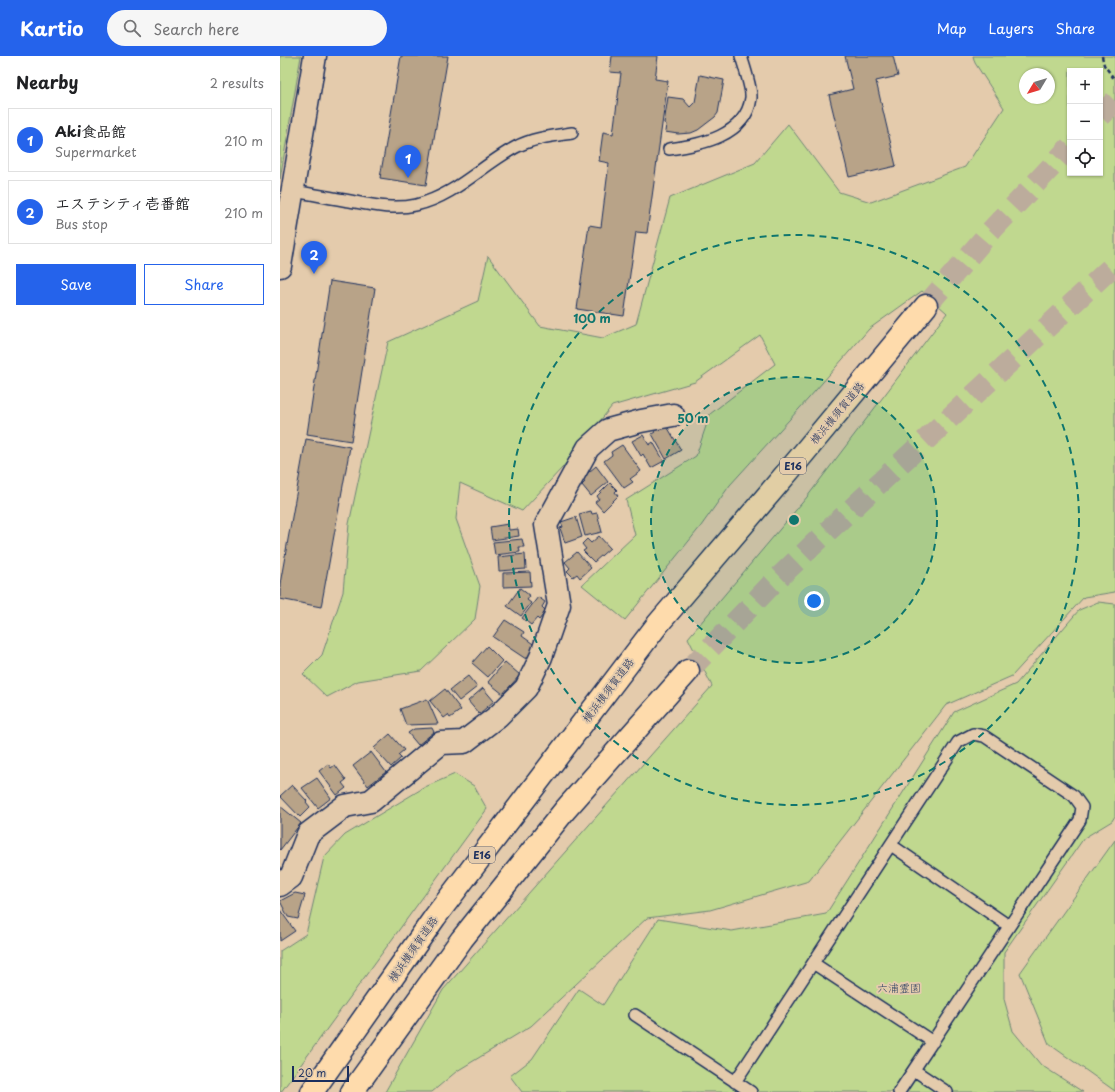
<!DOCTYPE html>
<html lang="en">
<head>
<meta charset="utf-8">
<style>
	:root { --surface:#fff; --page:#f6f6f6; --text:#202124; --muted:#757577; --line:#e0e0e0; --accent:#2563eb }
	body { margin:0; font-family:"Playpen Sans","Klee One",sans-serif; background:var(--page); color:var(--text) }
	.controls { position:absolute; right:12px; top:12px; display:grid; overflow:hidden; border-radius:0px; box-shadow:0 1px 3px #0004 }
	.controls button { width:36px; height:36px; display:grid; place-items:center; padding:0; border:0; border-bottom:1px solid var(--line); background:var(--surface); color:var(--text); font:20px sans-serif }
	.compass { position:absolute; left:739px; top:12px; width:36px; height:36px; border-radius:50%; background:var(--surface); box-shadow:0 1px 3px #0004; rotate:232deg }
	.scale { position:absolute; left:12px; bottom:10px; width:57px; box-sizing:border-box; padding-left:4px; border:2px solid #1b2f5e; border-top:0; font-size:11px; line-height:14px; white-space:nowrap; color:#1b2f5e; -webkit-text-stroke:3px #e4cbac; paint-order:stroke }
	.you { position:absolute; left:534px; top:545px; width:14px; height:14px; margin:-10px; border:3px solid #fff; border-radius:50%; background:#1a73e8; box-shadow:0 0 0 6px #1a73e833 }
	.badge { display:grid; place-items:center; width:26px; height:26px; border-radius:50%; background:var(--accent); color:#fff; font-size:13px; font-weight:700 }
	.pin { position:absolute; translate:-50% -33px; filter:drop-shadow(0 1px 2px #0008) }
	.pin::after { content:''; position:absolute; top:21px; width:14px; height:12px; background:inherit; clip-path:polygon(0 0,100% 0,50% 100%) }
	.list { margin:0; padding:0; list-style:none }
	h2 { display:flex; justify-content:space-between; align-items:center; height:52px; margin:0; padding:0 16px; font-size:17px }
	h2 small { font-size:13px; font-weight:400; color:var(--muted) }
	.list li { display:grid; grid-template-columns:26px 1fr auto; gap:12px; align-items:center; box-sizing:border-box; height:64px; margin:0 8px 8px; padding:0 8px; border:1px solid var(--line); border-radius:0px }
	.list b { display:block; font-size:15px; white-space:nowrap }
	.list p { margin:0; font-size:13px; white-space:nowrap; color:var(--muted) }
	.list em { font-size:13px; font-style:normal; color:var(--muted) }
	.actions { display:flex; gap:8px; padding:12px 16px }
	.actions a { flex:1; padding:9px 0; border:1px solid var(--accent); border-radius:0px; text-align:center; font-size:14px; color:var(--accent) }
	.actions .main { background:var(--accent); color:#fff }
	.icon { flex:none; width:22px; height:22px; fill:none; stroke:currentColor; stroke-width:2; stroke-linecap:round; stroke-linejoin:round }
	.map { position:relative; flex:none; width:835px; height:1036px; overflow:hidden }
	header { display:flex; align-items:center; gap:24px; box-sizing:border-box; height:56px; padding:0 20px; background:var(--accent); color:#fff }
	header strong { font-size:19px }
	nav { display:flex; gap:22px; margin-inline-start:auto; font-size:14px }
	.search { width:280px; height:36px; background:var(--page); display:flex; align-items:center; gap:10px; box-sizing:border-box; padding:0 14px; border-radius:22px; color:var(--muted); font-size:15px }
	main { display:flex }
	aside { flex:1; background:var(--surface) }
	.map>svg:first-child { display:block }
</style>
</head>
<body>
<header>
<strong>Kartio</strong>
<div class="search"><svg class="icon" aria-label="search" viewBox="0 0 24 24"><circle cx="10" cy="10" r="6"/><path d="M15 15l6 6"/></svg>Search here</div>
<nav><a>Map</a><a>Layers</a><a>Share</a></nav>
</header>
<main>
<aside>
<h2>Nearby<small>2 results</small></h2>
<ul class="list">
<li><span class="badge">1</span><div><b>Aki食品館</b><p>Supermarket</p></div><em>210 m</em></li>
<li><span class="badge">2</span><div><b>エステシティ壱番館</b><p>Bus stop</p></div><em>210 m</em></li>
</ul>
<div class="actions"><a class="main">Save</a><a>Share</a></div>
</aside>
<div class="map">
<svg width="835" height="1036" viewBox="0 0 835 1036">
	<rect width="100%" height="100%" fill="#e4cbac"/>
	<filter id="ink" filterUnits="userSpaceOnUse"><feTurbulence type="fractalNoise" baseFrequency=".025" numOctaves="2"/><feDisplacementMap in="SourceGraphic" scale="8" xChannelSelector="R" yChannelSelector="G"/><feConvolveMatrix kernelMatrix="1 2 1 2 8 2 1 2 1" color-interpolation-filters="sRGB"/></filter>
	<g filter="url(#ink)">
		<path fill="#c0d88f" stroke="#6e8476" fill-rule="evenodd" d="M0,0H21L0,123Z
			M693,0H835V536L804,541L732,620L666,649L529,825L430,854L367,862L251,970L177,1015L152,1036H105L163,934L432,630L408,582L527,441L667,257L642,235L589,273L529,342L450,429L421,470L345,564L302,529L355,479L346,444L416,400L430,358L495,308L480,279L415,326L332,350L282,412L242,455L180,427L176,463L200,530L195,563L141,615L78,625L47,641L23,618L42,599L63,536L69,468L108,286L198,245L208,200L260,270L323,282L356,268L390,142L475,107L508,68L559,136L591,146L685,111L724,52L695,7ZM790,15H820V117H790ZM745,18H769V42H745Z
			M818,546L835,548V760L832,765L804,782L724,896V943L733,975L761,1009L803,1036H242L230,1020L252,1003L299,933L323,949L378,863L452,875L546,858L674,656L736,628L799,554Z
			M175,718L194,730L207,753L1,1036H0V895L26,878L44,801L65,779L145,731Z
			M835,784V1035L769,988L740,917Z"/>
		<path fill="#b8a388" stroke="#1b2f5e" d="M121,0H168L146,129L100,122Z
			M332,0H378L375,23L388,25L367,177L356,176L344,260L297,253L309,169L321,171L329,107L319,105L323,76L333,78L341,17L330,16Z
			M565,0H613L618,20L596,25L616,110L569,121L549,39L573,33Z
			M420,19L444,24L438,57L435,61L418,74L411,77L398,78L385,76L386,68L384,67L388,41L403,43L410,51L415,46Z
			M50,225L95,232L71,385L27,378Z
			M385,367L401,394L386,403L372,378L375,376L374,374Z
			M363,379L369,389L373,386L384,405L371,412L363,398L361,400L352,385Z
			M26,383L70,391L41,551L0,543V528Z
			M342,389L361,415L350,423L353,426L344,432L324,405L332,399L331,396Z
			M316,410L328,426L311,440L302,429L305,426L302,422Z
			M330,427L337,434L335,436L338,440L323,455L315,446L319,443L317,440Z
			M311,455L312,458L317,457L322,476L305,480L299,458Z
			M296,461L302,481L285,487L280,472L283,471L281,466Z
			M228,468L229,474L238,473L239,480L212,484L210,471Z
			M319,480L330,492L314,506L303,495L306,493L302,488L307,483L311,487Z
			M242,483L244,491H239L240,496L215,499L213,486Z
			M297,496L311,512L300,522L297,518L293,521L287,515L290,512L285,506Z
			M245,498L246,513L219,515L218,501Z
			M250,516L251,530L223,531V517Z
			M240,532L250,540L247,544L251,547L241,560L227,550Z
			M258,541L265,546L262,551L266,555L259,564L257,562L251,569L242,562Z
			M225,564L244,576L242,580L256,590L246,603L213,581Z
			M207,590L222,605L208,621L192,607Z
			M225,606L240,619L223,638L208,626Z
			M188,620L197,631L179,645L170,634Z
			M203,632L214,645L199,658L188,645Z
			M165,633L181,654L170,662L168,659L164,662L150,645Z
			M147,643L158,668L126,669L120,653Z
			M152,672L154,676L138,689L128,677L134,673Z
			M110,678L124,694L118,699L121,702L111,711L94,692Z
			M91,696L106,716L88,730L73,710Z
			M48,708L51,712L55,709L66,724L62,727L66,732L57,739L39,715Z
			M37,722L51,742L38,752L22,732Z
			M12,729L27,745L26,746L30,751L20,761L0,740Z
			M0,750L21,767L0,794Z
			M15,837L25,839L18,863L8,861L0,845Z
			M0,854L15,875L0,885Z"/>
		<g fill="none" stroke-linecap="round" stroke-linejoin="round">
			<path stroke="#bcac9c" stroke-width="22" stroke-dasharray="22 11" stroke-linecap="butt" d="M820,60L835,45
				M646,250L708,178L790,91
				M408,615L491,529L535,487L835,208"/>
			<defs>
				<path id="service" d="M389,93C420,89 466,80 471,42C472,33 464,10 461,0
					M13,135C32,138 51,142 70,145C92,149 114,154 136,149C175,140 202,109 236,91C253,82 273,80 292,77
					M611,789L729,870
					M533,907L653,986
					M355,959L471,1036
					M634,1014L667,1036
					M455,1026L678,686L693,678L704,680L794,740L802,751L800,764L619,1036"/>
				<path id="minor" d="M0,829L11,821L28,778L65,750L91,745L161,687L184,686L218,660L246,632L261,601L279,549L266,469L308,392L328,374L361,365L393,359"/>
				<path id="tertiary" d="M0,210L35,0"/>
				<path id="motorway" d="M32,1036L155,861L378,568L518,404L646,250
					M72,1036L182,883L285,754L408,615"/>
			</defs>
			<use href="#service" stroke="#1b2f5e" stroke-width="14"/>
			<use href="#minor" stroke="#1b2f5e" stroke-width="25"/>
			<use href="#tertiary" stroke="#1b2f5e" stroke-width="25"/>
			<use href="#motorway" stroke="#1b2f5e" stroke-width="25"/>
			<path stroke="#1b2f5e" stroke-width="2.5" stroke-dasharray="4 3" stroke-linecap="butt" d="M822,0L824,9L835,24"/>
			<use href="#service" stroke="#e4cbac" stroke-width="11"/>
			<use href="#minor" stroke="#e4cbac" stroke-width="22"/>
			<use href="#tertiary" stroke="#e4cbac" stroke-width="22"/>
			<use href="#motorway" stroke="#fedbac" stroke-width="22"/>
		</g>
	</g>
	<circle cx="514" cy="464" r="143" fill="#0f766e" fill-opacity=".12"/>
	<g fill="none" stroke="#0f766e" stroke-width="2" stroke-dasharray="7 5">
		<circle cx="514" cy="464" r="143"/>
		<circle cx="514" cy="464" r="285"/>
	</g>
	<g text-anchor="middle" stroke-width="4" stroke-linejoin="round" paint-order="stroke">
		<g fill="#e4cbac" stroke="#575e75" stroke-width="1">
			<rect x="500" y="402" width="26" height="16" rx="3"/>
			<rect x="189" y="791" width="26" height="16" rx="3"/>
		</g>
		<g font-size="10" font-weight="bold" fill="#1b2f5e">
			<text x="513" y="414">E16</text>
			<text x="202" y="803">E16</text>
		</g>
		<g font-size="11" fill="#1b2f5e" stroke="#e4cbac">
			<text transform="translate(557 357) rotate(-50)" y="4">横浜横須賀道路</text>
			<text transform="translate(328 634) rotate(-53)" y="4">横浜横須賀道路</text>
			<text transform="translate(133 893) rotate(-55)" y="4">横浜横須賀道路</text>
		</g>
		<g font-size="11" fill="#2c4063" stroke="#e4cbac">
			<text x="619" y="936">六浦霊園</text>
		</g>
	</g>
	<circle cx="514" cy="464" r="6" fill="#0f766e" stroke="#e4cbac" stroke-width="2"/>
	<g font-size="12" text-anchor="middle" font-weight="bold" fill="#0f766e" stroke="#e4cbac" stroke-width="4" stroke-linejoin="round" paint-order="stroke">
		<text x="312" y="267">100 m</text>
		<text x="413" y="367">50 m</text>
	</g>
</svg>
<div class="controls">
<button>+</button>
<button>−</button>
<button><svg class="icon" aria-label="locate" viewBox="0 0 24 24"><circle cx="12" cy="12" r="6"/><path d="M12 2v4M12 18v4M2 12h4M18 12h4"/></svg></button>
</div>
<svg class="compass" viewBox="-18 -18 36 36"><path d="M0-13l5 13h-10z" fill="#e53935"/><path d="M0 13l5-13h-10z" fill="#757577"/></svg>
<div class="scale">20 m</div>
<div class="you"></div>
<div class="pin badge" style="left:128px;top:122px">1</div>
<div class="pin badge" style="left:34px;top:218px">2</div>
</div>
</main>
</body>
</html>
